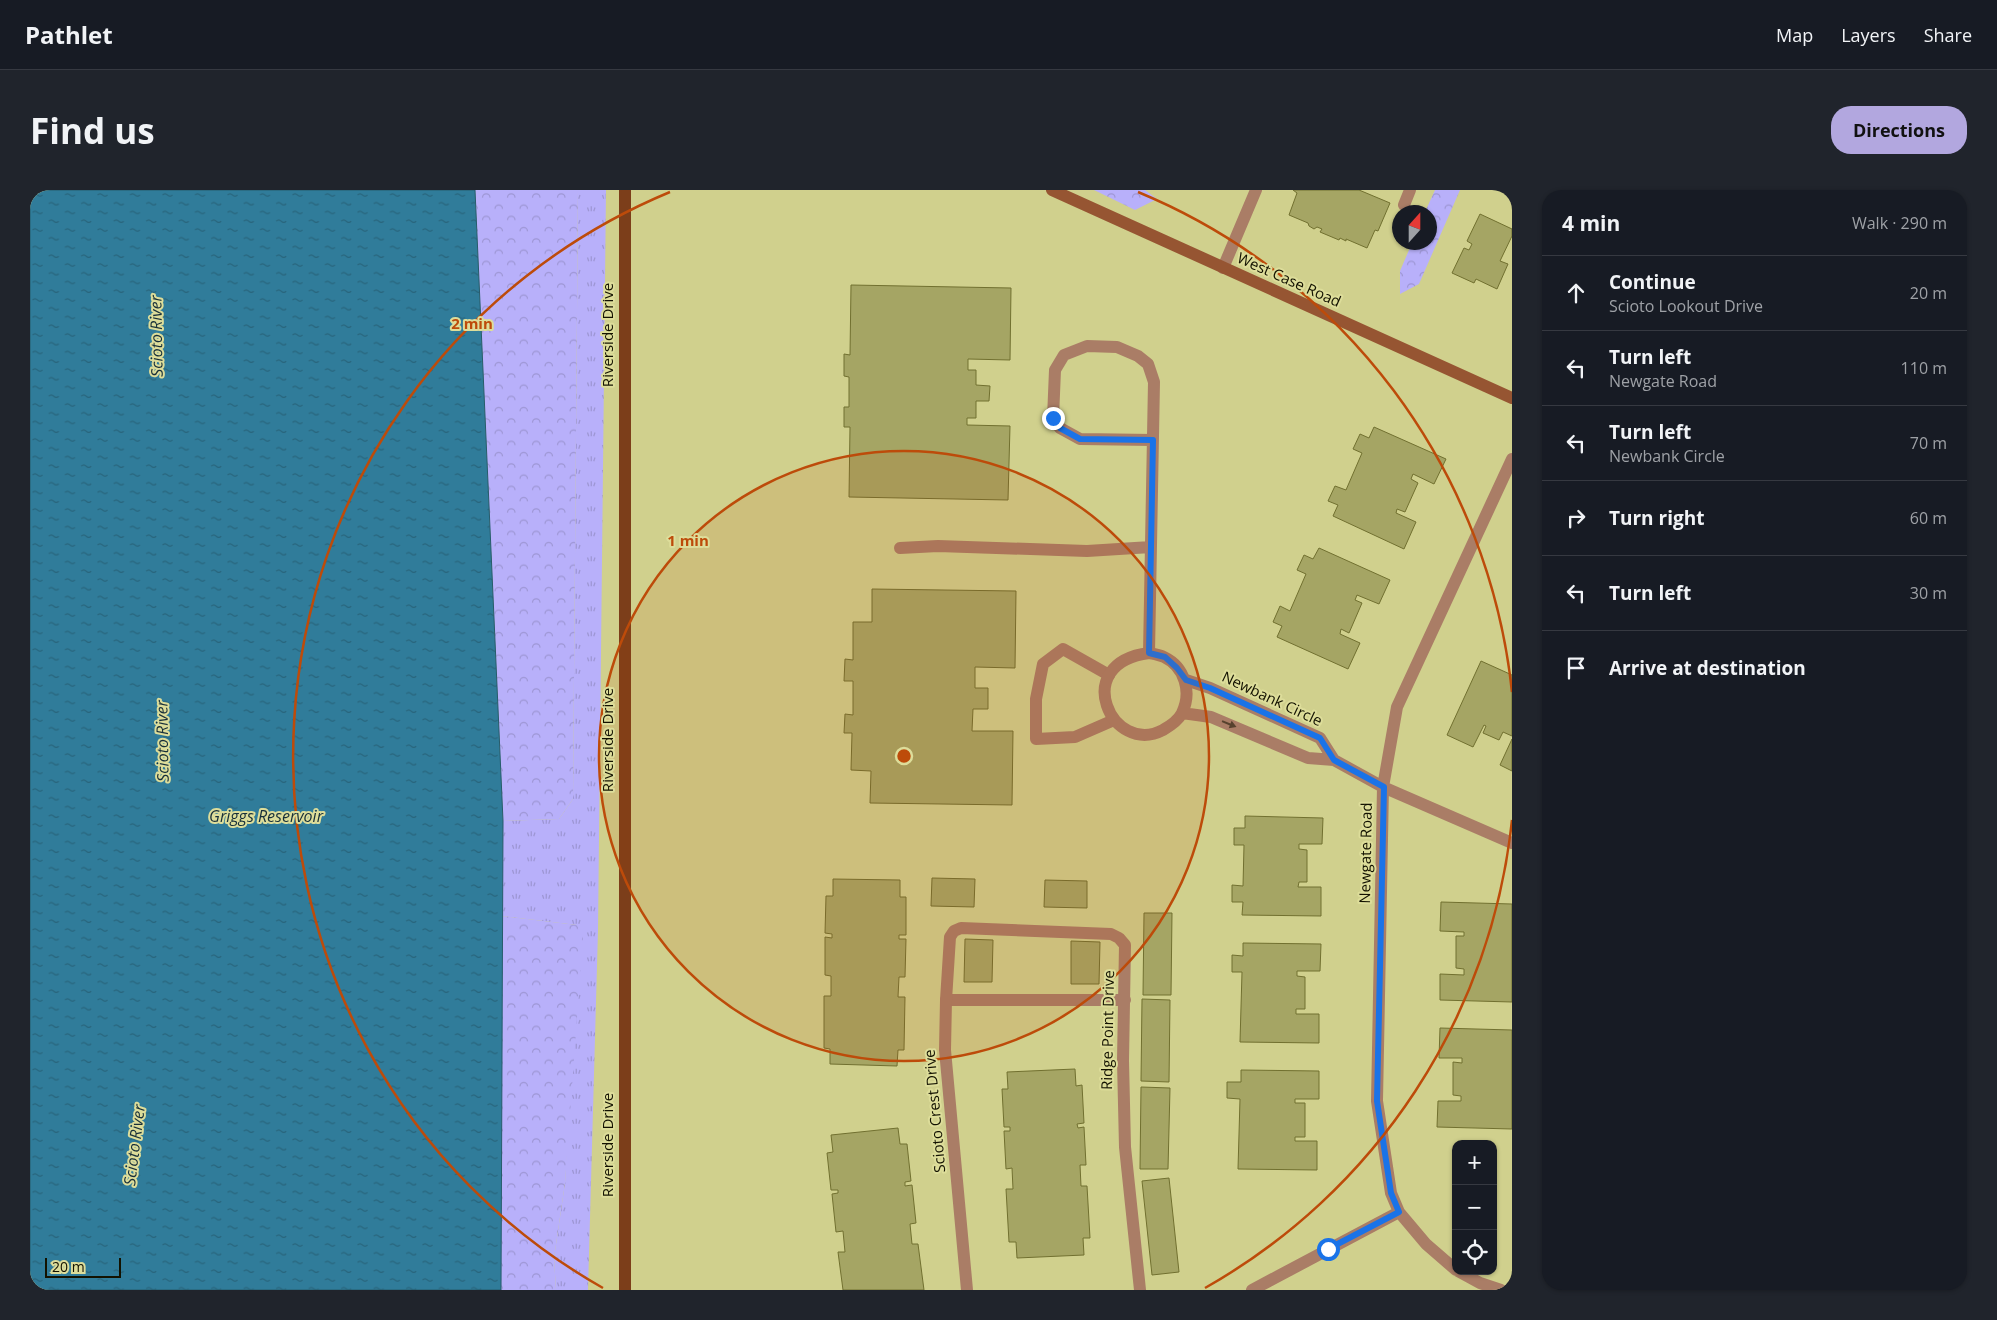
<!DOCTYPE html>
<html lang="en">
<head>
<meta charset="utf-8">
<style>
	:root { --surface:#171b24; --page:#20242c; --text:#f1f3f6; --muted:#9ea1a6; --line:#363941; --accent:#b2a7df }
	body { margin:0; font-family:"Open Sans",sans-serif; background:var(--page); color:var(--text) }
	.controls { position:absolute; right:15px; bottom:15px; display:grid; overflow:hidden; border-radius:10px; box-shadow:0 1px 4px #0004 }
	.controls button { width:45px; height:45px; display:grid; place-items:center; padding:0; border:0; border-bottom:1px solid var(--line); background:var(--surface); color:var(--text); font:25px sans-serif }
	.compass { position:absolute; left:1362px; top:15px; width:45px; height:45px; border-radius:50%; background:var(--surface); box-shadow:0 1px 4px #0004; rotate:21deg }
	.scale { position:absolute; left:15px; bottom:12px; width:76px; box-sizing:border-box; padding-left:5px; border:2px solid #131200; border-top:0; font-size:14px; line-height:18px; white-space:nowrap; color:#131200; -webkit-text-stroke:4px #dddd9a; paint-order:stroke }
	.stop { position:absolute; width:15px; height:15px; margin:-11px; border:4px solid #1a73e8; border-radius:50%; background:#fff }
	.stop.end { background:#1a73e8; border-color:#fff; box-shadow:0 1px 5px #0008 }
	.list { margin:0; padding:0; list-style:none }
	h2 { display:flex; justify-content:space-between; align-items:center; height:65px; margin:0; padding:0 20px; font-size:21px }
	h2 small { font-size:16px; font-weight:400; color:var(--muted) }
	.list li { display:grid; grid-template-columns:32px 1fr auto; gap:15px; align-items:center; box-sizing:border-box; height:75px; padding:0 20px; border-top:1px solid var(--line) }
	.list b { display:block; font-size:19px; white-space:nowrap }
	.list p { margin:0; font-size:16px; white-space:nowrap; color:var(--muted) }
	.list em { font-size:16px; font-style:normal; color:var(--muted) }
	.icon { flex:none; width:28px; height:28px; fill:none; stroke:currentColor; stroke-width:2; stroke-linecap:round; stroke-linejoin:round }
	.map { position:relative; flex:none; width:1482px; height:1100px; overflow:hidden; border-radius:20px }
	header { display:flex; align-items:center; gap:30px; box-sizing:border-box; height:70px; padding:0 25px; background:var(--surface); border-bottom:1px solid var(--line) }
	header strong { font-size:24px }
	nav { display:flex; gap:28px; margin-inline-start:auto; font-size:18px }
	.intro { display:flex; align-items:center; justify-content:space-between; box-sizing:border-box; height:120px; padding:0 30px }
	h1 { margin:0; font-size:35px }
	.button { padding:12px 22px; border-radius:20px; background:var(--accent); color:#111; font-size:18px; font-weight:700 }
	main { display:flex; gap:30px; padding:0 30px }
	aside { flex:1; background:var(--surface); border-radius:20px; box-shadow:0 1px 4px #0004 }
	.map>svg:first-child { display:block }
</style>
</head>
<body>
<header>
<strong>Pathlet</strong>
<nav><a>Map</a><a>Layers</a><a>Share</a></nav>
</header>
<div class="intro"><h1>Find us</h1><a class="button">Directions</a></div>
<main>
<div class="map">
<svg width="1482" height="1100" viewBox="0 0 1482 1100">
	<defs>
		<pattern id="grass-tufts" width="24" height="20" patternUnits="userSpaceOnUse" patternTransform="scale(1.25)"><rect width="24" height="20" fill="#b8b0fa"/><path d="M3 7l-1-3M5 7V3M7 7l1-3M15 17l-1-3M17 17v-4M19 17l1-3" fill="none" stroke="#9d96d4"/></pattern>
		<pattern id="forest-crowns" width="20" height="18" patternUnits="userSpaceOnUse" patternTransform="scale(1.25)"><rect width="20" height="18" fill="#b8b0fa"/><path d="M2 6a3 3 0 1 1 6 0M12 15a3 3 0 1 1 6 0" fill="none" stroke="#9d96d4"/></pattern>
		<pattern id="water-ripples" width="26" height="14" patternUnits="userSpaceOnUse" patternTransform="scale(1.25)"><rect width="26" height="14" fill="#307c9a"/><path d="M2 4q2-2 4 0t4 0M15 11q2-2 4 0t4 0" fill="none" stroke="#28647b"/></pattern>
	</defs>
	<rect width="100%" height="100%" fill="#d0d08d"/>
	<path fill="url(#grass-tufts)" d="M548,0H576L568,740L558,1100H526L524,1068L535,993L547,735L471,726L473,631L529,629L543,609Z"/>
	<path fill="url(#forest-crowns)" d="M445,0H548L543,609L529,629L473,631Z
		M1064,0H1115L1127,9L1105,20Z
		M1405,0H1430L1389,94L1370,104V81L1382,53L1400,52V22H1395Z
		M471,726L547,735L553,746L535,993L524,1068L526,1100H471Z"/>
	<path fill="url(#water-ripples)" stroke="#275c6c" d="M0,0H445L473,631L471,1100H0Z"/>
	<path fill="#a5a564" stroke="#717030" d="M1263,0H1329L1360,13L1348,41L1345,40L1337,58L1316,49V51L1310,48L1309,50L1290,42L1292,39L1287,37L1284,39L1279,36L1278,33L1259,25L1267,3Z
		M1450,24L1482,39V46L1470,71L1478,74L1467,99L1446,89L1444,93L1422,83L1434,58L1439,60L1442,54L1437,51Z
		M821,95L981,98L980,170L938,169V180H946V195L960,196L959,211H946V228H937V235L980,236L978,310L819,307L820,237H814V217H819V187L814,186V164L820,165Z
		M1344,237L1416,269L1404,294L1383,284L1381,289L1388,293L1375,322L1367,319L1366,323L1386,332L1374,359L1303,326L1308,315L1298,311L1305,296L1316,300L1332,263L1323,259L1330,244L1339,248Z
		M1289,358L1360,390L1349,414L1327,405L1325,410L1332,413L1319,443L1311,439L1310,444L1330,453L1318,479L1247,447L1252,436L1243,432L1250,416L1260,421L1276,384L1267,380L1274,365L1283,369Z
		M842,399L986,401L985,478L945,477V498H958V519H943L942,541H983L982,615L840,613L841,581L821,580L822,543H814L815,524L823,525V491H814L815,469L823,470V432H842Z
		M1451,471L1482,485V546L1473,542L1469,550L1453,543L1456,536L1454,535L1443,557L1417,545Z
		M1482,549V581L1470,575Z
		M1215,626L1293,628L1292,654H1269V659L1277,660V692H1269L1268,697H1291V726L1212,725L1213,712H1202V695L1213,696L1214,655H1204V638H1215Z
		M902,688L945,689L944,717L901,716Z
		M803,689L870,690V707H876V745H869V749H876L875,787H869L868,807H875L874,860H868L867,876L800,874V859L794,858V806H801V786L795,785V747L802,748V744L795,743L796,706H803Z
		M1015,690L1057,691V718L1014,717Z
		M1411,712L1482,714V812L1410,810V784L1434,785V779L1426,778V746H1434V742L1410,741Z
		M1114,723H1142L1141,805H1113Z
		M935,749L963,750L962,792H934Z
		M1041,751L1070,752L1069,794H1041Z
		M1213,753L1291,754L1290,781H1267V786L1275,787V819H1266V824H1289V853L1210,852L1212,782H1202V765L1213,766Z
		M1112,809L1140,810L1139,892L1111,891Z
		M1410,838L1482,840V939L1407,937L1408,911H1431V906L1423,905V872L1432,873V868H1409Z
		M1045,879L1046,896L1052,895L1054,933L1047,934L1048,938L1054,937L1056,975H1050L1051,996H1057L1060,1048H1053L1054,1065L987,1068L986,1052H979L976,999H983L982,978L976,979L974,941H980V937H974L972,899H978L977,882Z
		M1211,880L1289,881V909H1265V913H1275V947H1265V951H1287V980L1208,979L1210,909L1197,908V892H1211Z
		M1111,897L1140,898L1138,979H1110Z
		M868,938L870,954H877L881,991L875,992V996L882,995L886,1033L880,1034L882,1054H888L894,1100H813L808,1062H815L813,1041L806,1042L802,1004L808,1003V1000H801L797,963L803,962L801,945Z
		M1139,988L1149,1082L1122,1085L1112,991Z"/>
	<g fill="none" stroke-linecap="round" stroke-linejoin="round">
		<path stroke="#aa7d66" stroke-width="12" d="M1374,15L1380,0
			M870,358L908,356L1057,361L1121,357
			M1119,463L1124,192L1118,174L1108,166L1087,157L1057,156L1034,165L1025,180L1023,228L1030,238L1050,249L1123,250
			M1079,485L1033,459L1013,474L1006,509V549L1045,547L1084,530
			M916,810H1095"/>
		<path stroke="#aa7d66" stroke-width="12" d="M1193,78L1226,0
			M1119,463C1124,464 1130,465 1134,467C1155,477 1162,502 1152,523C1148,531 1140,536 1133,540C1082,567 1039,473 1119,463Z
			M1156,490L1180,498L1290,548L1304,570
			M1152,523L1181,527L1278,568L1304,570L1353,597L1482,653
			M1426,1080L1396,1054L1369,1022L1361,1003L1347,911L1353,597L1367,517L1482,269
			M1428,1081L1450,1093L1471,1100
			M937,1100L915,860L916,810L920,747L924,741L931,738L1081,744L1089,748L1095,755L1093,871L1095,957L1110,1100
			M1222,1100L1369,1022"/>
		<path stroke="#965532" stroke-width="12" d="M1022,0L1482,208"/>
		<path stroke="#7c3e1a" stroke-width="12" d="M595,1100V0"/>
	</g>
	<defs><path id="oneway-solid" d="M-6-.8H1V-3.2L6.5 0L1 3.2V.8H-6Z" transform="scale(1.25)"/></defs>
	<use fill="#57422e" href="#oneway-solid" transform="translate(1199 534) rotate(22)"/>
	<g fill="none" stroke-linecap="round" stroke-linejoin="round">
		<path stroke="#1a73e8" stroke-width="6" d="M1023,228L1030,238L1050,249L1123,250L1119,463L1135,467L1147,478L1156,490L1180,498L1290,548L1304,570L1354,597L1347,911L1361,1003L1369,1022L1298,1059"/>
	</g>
	<circle cx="874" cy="566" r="305" fill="#bd4b0a" fill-opacity=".12"/>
	<g fill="none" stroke="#bd4b0a" stroke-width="2.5">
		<circle cx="874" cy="566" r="305"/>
		<path d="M1482 630A611 611 0 0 1 1175 1098M573 1098A611 611 0 0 1 640 2M1108 2A611 611 0 0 1 1482 502"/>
	</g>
	<g text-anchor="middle" stroke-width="4" stroke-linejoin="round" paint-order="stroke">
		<g font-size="15" fill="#131200" stroke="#dddd9a">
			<text transform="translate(1259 90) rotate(24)" y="5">West Case Road</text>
			<text transform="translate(578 145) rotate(-90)" y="5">Riverside Drive</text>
			<text transform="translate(1242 509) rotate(25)" y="5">Newbank Circle</text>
			<text transform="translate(578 550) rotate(-90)" y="5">Riverside Drive</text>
			<text transform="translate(1336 663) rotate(-89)" y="5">Newgate Road</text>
			<text transform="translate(1078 840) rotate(-89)" y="5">Ridge Point Drive</text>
			<text transform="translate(905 921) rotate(-95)" y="5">Scioto Crest Drive</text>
			<text transform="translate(578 955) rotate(-90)" y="5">Riverside Drive</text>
		</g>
		<g font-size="16" font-style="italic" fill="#172f39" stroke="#dddd9a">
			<text transform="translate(126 146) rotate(-91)" y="6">Scioto River</text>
			<text transform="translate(132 551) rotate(-91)" y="6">Scioto River</text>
			<text x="236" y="632">Griggs Reservoir</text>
			<text transform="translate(104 955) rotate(-83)" y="6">Scioto River</text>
		</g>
	</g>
	<circle cx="874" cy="566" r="8" fill="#bd4b0a" stroke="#dddd9a" stroke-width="2.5"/>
	<g font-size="15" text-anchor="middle" font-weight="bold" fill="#bd4b0a" stroke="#dddd9a" stroke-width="4" stroke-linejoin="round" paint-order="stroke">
		<text x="442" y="139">2 min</text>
		<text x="658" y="356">1 min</text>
	</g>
</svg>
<div class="controls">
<button>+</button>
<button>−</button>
<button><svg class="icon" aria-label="locate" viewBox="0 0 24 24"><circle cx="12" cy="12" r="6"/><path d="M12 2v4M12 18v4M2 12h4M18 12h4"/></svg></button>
</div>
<svg class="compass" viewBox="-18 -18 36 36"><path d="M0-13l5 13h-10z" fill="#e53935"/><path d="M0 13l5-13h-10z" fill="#9ea1a6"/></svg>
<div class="scale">20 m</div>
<div class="stop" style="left:1298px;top:1059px"></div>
<div class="stop end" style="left:1023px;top:228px"></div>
</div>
<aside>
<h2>4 min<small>Walk · 290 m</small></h2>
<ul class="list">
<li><svg class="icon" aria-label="ahead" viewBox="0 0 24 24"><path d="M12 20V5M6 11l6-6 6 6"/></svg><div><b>Continue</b><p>Scioto Lookout Drive</p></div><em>20 m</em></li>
<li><svg class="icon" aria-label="left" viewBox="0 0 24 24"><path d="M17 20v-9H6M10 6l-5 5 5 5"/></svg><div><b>Turn left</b><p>Newgate Road</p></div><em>110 m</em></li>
<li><svg class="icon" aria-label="left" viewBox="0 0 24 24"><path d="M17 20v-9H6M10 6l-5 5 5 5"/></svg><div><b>Turn left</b><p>Newbank Circle</p></div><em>70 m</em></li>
<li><svg class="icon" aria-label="right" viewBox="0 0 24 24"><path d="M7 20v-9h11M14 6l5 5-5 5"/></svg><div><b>Turn right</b></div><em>60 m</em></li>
<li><svg class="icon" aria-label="left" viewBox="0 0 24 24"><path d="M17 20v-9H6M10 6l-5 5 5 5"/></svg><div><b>Turn left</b></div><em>30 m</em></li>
<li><svg class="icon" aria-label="arrive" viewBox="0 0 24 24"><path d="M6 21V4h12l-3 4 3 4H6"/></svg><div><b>Arrive at destination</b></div></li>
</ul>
</aside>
</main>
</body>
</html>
